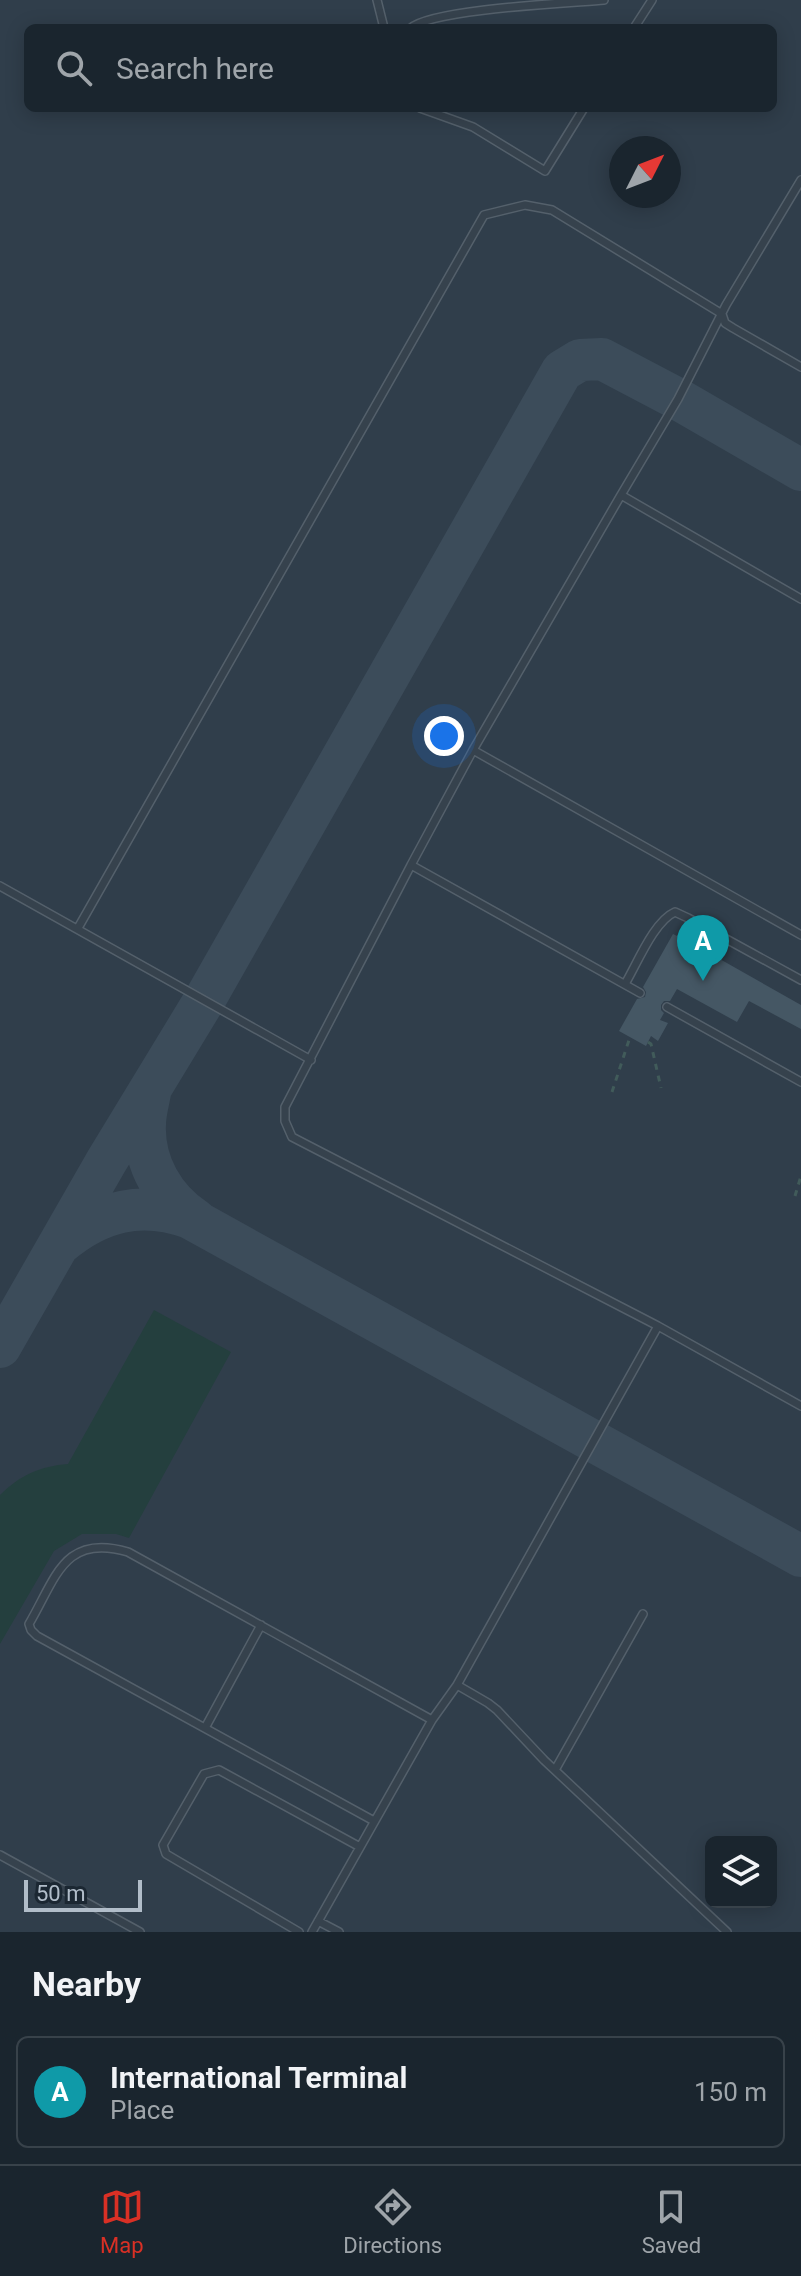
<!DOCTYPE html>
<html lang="en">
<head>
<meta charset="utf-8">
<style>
	:root { --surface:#1a252e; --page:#232d36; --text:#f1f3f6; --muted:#9fa5aa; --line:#38424a; --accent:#d93025 }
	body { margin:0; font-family:Roboto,sans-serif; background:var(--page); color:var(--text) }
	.controls { position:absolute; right:24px; bottom:24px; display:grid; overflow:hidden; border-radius:12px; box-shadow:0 4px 20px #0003 }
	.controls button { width:72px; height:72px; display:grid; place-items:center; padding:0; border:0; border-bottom:2px solid var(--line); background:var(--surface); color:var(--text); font:40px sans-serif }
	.compass { position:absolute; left:609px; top:136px; width:72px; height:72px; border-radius:50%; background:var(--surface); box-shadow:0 4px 20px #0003; rotate:48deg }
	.scale { position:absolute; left:24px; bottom:20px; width:118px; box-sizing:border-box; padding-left:8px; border:4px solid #b1bdc9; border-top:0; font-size:22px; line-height:28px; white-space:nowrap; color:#b1bdc9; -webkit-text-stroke:6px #1b2732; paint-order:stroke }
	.you { position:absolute; left:444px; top:736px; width:28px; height:28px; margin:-20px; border:6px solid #fff; border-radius:50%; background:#1a73e8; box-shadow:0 0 0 12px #1a73e833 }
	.badge { display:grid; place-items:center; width:52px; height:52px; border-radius:50%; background:var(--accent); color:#fff; font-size:26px; font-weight:700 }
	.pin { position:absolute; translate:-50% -66px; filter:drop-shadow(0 2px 4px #0008) }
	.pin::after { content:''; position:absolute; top:42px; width:28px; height:24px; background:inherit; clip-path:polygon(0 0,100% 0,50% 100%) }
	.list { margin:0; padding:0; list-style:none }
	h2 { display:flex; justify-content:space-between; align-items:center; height:104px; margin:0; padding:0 32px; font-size:34px }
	h2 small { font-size:26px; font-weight:400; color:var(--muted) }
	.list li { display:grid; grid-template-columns:52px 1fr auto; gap:24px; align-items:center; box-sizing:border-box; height:112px; margin:0 16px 16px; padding:0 16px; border:2px solid var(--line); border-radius:12px }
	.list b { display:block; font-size:30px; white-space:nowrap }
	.list p { margin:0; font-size:26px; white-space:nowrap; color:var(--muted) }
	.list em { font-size:26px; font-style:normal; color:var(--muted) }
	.icon { flex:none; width:44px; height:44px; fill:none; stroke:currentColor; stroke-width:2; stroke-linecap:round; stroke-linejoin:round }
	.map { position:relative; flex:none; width:801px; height:1932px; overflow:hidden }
	.search { position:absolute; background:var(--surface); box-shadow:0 4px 20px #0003; left:24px; right:24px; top:24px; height:88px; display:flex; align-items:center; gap:20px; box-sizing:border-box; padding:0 28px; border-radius:12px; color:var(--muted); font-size:30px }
	.sheet { height:232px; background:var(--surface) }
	nav { display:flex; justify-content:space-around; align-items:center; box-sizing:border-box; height:112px; border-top:2px solid var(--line); background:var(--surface); font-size:22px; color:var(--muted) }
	nav a { display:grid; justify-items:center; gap:4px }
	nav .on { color:var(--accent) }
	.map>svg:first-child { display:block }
</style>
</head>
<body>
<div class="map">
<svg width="801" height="1932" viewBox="0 0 801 1932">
	<rect width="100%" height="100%" fill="#22313e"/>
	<path fill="#303e4b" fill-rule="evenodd" d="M0,0H801V1932H0ZM28,28H773V108H28ZM621,148H669V196H621ZM711,1842H771V1902H711Z"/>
	<path fill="#243f3e" d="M154,1310L231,1352L129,1538L116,1534H82L54,1551L0,1644V1495C20,1475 41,1466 68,1464Z"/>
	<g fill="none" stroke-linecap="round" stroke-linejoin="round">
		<path stroke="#3c4c5a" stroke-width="42" d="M150,1093C148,1103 145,1114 145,1124C143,1163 164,1199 196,1220
			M60,1244C99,1211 141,1200 190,1218L801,1556
			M0,1347L106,1162L205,999L562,371L580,360L602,359L678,399L801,470"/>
	</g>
	<path fill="#455764" d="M683,925L700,935L695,945L801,1005V1029L749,1001L737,1022L677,989L670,1001H664L661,1005V1010L664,1013L660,1020L668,1023L658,1041L651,1036L646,1046L619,1031L637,999L645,997L646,992L643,987L673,934L677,936Z"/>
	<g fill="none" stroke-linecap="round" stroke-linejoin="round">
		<defs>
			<path id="lane" d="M377,0L384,28
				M411,28C432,9 569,3 604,0
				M634,28L652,0
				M420,108L473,127L545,171L584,108
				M621,495L678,399L726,305L801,180
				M473,750L621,495L801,599
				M411,865L473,750L801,935
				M0,886L311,1060
				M78,928L484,215L525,205L552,210L722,314L725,323L733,328L801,367
				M625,984C637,964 654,921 675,912L688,918L801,980
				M640,993L411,865L285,1107V1121L292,1137L658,1326L801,1406
				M667,1007L801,1082
				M457,1685L488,1703L497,1710L544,1760L727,1932
				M205,1728L261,1625
				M555,1770L643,1614
				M374,1821L37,1636L31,1630L29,1624C56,1578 64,1533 128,1552L432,1720
				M0,1855L140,1932
				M318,1921L339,1932
				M299,1932L166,1854L163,1845L204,1774L219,1770L360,1847
				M312,1932L432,1720L457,1685L658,1326"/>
		</defs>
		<use href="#lane" stroke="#54606b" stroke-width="10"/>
		<path stroke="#415b5a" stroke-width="3" stroke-dasharray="6 6" stroke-linecap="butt" d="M685,930L682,935L692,940
			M648,1042L651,1044L661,1088
			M612,1092L630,1037
			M795,1196L801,1176"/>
		<use href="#lane" stroke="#36424d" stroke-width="7"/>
	</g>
</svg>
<div class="controls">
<button><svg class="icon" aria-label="layers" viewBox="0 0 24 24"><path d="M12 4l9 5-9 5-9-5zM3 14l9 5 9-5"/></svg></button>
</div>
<svg class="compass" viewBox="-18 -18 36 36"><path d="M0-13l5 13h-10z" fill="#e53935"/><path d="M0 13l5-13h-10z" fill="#9fa5aa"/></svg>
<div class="scale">50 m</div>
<div class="you"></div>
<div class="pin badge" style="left:703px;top:981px;background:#0f9aa8">A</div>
<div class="search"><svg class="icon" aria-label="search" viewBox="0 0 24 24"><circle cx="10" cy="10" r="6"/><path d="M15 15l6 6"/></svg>Search here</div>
</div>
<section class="sheet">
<h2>Nearby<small></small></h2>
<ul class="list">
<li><span class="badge" style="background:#0f9aa8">A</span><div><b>International Terminal</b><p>Place</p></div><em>150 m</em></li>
</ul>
</section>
<nav>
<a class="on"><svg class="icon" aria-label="map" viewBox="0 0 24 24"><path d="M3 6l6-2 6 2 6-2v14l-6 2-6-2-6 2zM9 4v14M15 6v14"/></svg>Map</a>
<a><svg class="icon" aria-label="directions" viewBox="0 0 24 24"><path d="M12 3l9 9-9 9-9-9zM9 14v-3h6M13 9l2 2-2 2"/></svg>Directions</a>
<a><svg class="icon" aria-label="saved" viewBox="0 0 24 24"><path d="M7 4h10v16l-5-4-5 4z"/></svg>Saved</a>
</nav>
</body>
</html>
